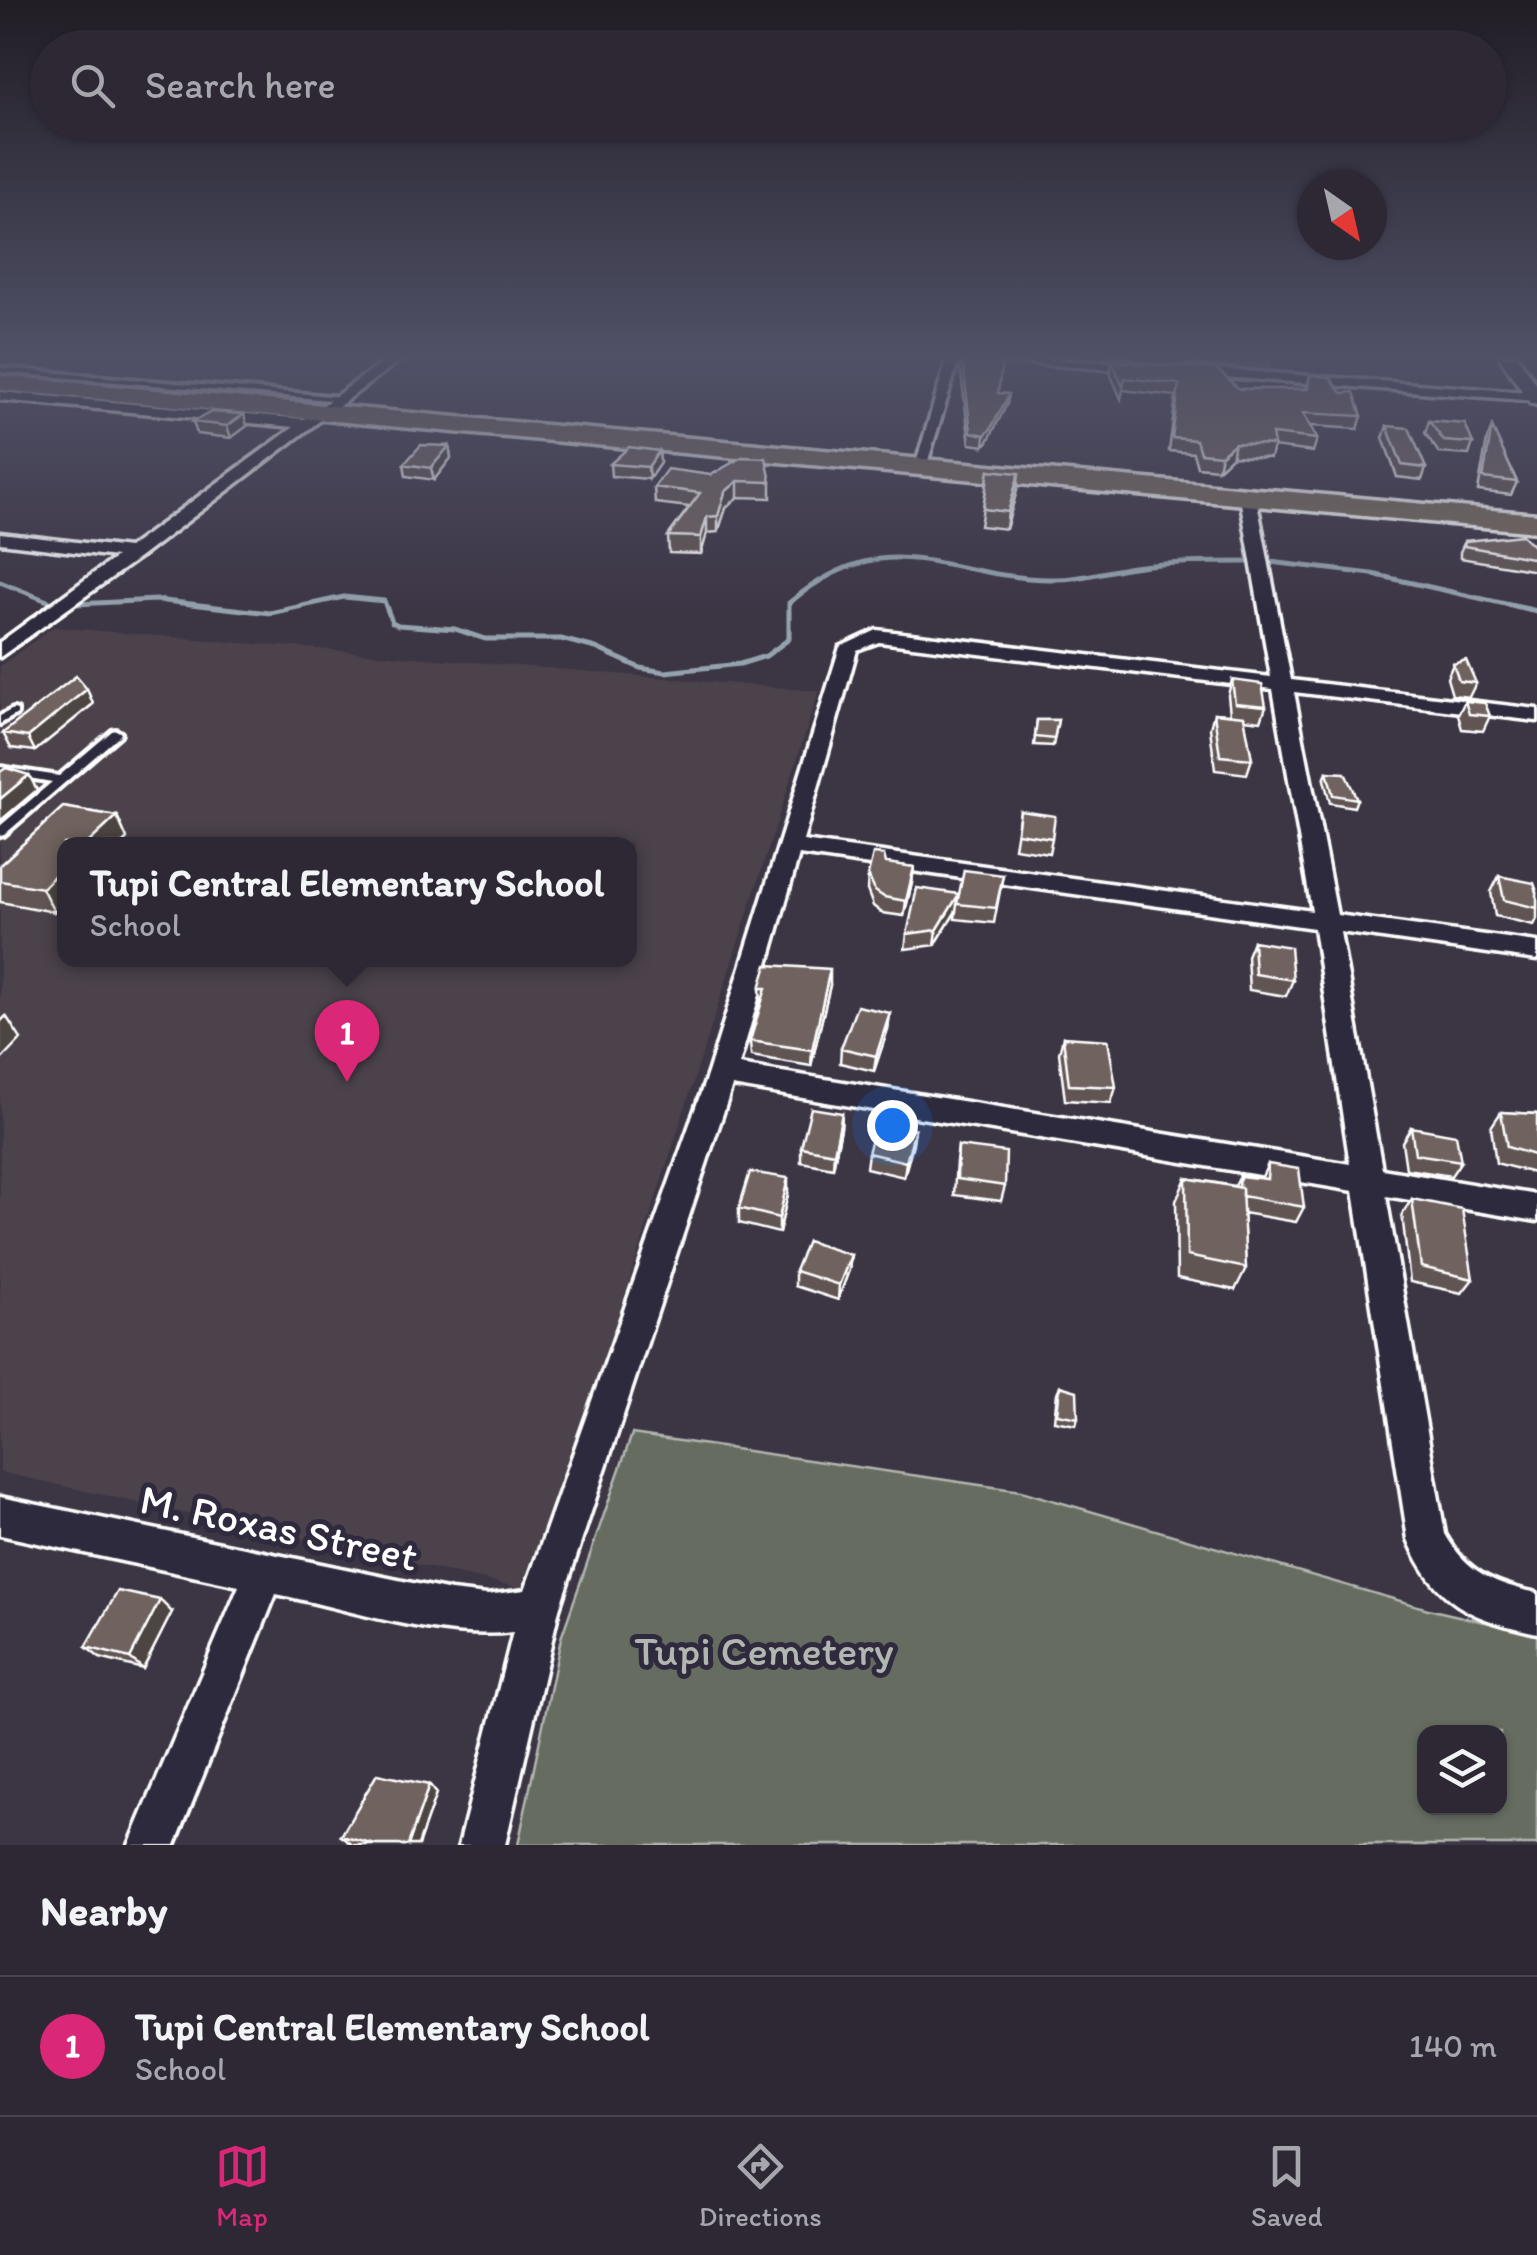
<!DOCTYPE html>
<html lang="en">
<head>
<meta charset="utf-8">
<style>
	:root { --surface:#2d2833; --page:#35303b; --text:#f1f3f6; --muted:#a7a6ac; --line:#48444e; --accent:#db2777 }
	body { margin:0; font-family:Itim,sans-serif; background:var(--page); color:var(--text) }
	.controls { position:absolute; right:30px; bottom:30px; display:grid; overflow:hidden; border-radius:20px; box-shadow:0 2px 8px #0004 }
	.controls button { width:90px; height:90px; display:grid; place-items:center; padding:0; border:0; border-bottom:2px solid var(--line); background:var(--surface); color:var(--text); font:50px sans-serif }
	.compass { position:absolute; left:1297px; top:170px; width:90px; height:90px; border-radius:50%; background:var(--surface); box-shadow:0 2px 8px #0004; rotate:146deg }
	.you { position:absolute; left:892px; top:1125px; width:35px; height:35px; margin:-25px; border:8px solid #fff; border-radius:50%; background:#1a73e8; box-shadow:0 0 0 15px #1a73e833 }
	.badge { display:grid; place-items:center; width:65px; height:65px; border-radius:50%; background:var(--accent); color:#fff; font-size:32px; font-weight:700 }
	.pin { position:absolute; translate:-50% -82px; filter:drop-shadow(0 2px 5px #0008) }
	.pin::after { content:''; position:absolute; top:52px; width:35px; height:30px; background:inherit; clip-path:polygon(0 0,100% 0,50% 100%) }
	.popup { position:absolute; left:57px; top:837px; width:580px; height:130px; box-sizing:border-box; display:grid; place-content:center; border-radius:20px; background:var(--surface); filter:drop-shadow(0 2px 8px #0005); font-size:32px; white-space:nowrap; color:var(--muted) }
	.popup b { font-size:38px; color:var(--text) }
	.popup::after { content:''; position:absolute; left:50%; top:100%; margin-left:-20px; border:20px solid transparent; border-top-color:var(--surface) }
	.list { margin:0; padding:0; list-style:none }
	h2 { display:flex; justify-content:space-between; align-items:center; height:130px; margin:0; padding:0 40px; font-size:42px }
	h2 small { font-size:32px; font-weight:400; color:var(--muted) }
	.list li { display:grid; grid-template-columns:65px 1fr auto; gap:30px; align-items:center; box-sizing:border-box; height:140px; padding:0 40px; border-top:2px solid var(--line) }
	.list b { display:block; font-size:38px; white-space:nowrap }
	.list p { margin:0; font-size:32px; white-space:nowrap; color:var(--muted) }
	.list em { font-size:32px; font-style:normal; color:var(--muted) }
	.icon { flex:none; width:55px; height:55px; fill:none; stroke:currentColor; stroke-width:2; stroke-linecap:round; stroke-linejoin:round }
	.map { position:relative; flex:none; width:1537px; height:1845px; overflow:hidden }
	.search { position:absolute; background:var(--surface); box-shadow:0 2px 8px #0004; left:30px; right:30px; top:30px; height:110px; display:flex; align-items:center; gap:25px; box-sizing:border-box; padding:0 35px; border-radius:55px; color:var(--muted); font-size:38px }
	.sheet { height:270px; background:var(--surface) }
	nav { display:flex; justify-content:space-around; align-items:center; box-sizing:border-box; height:140px; border-top:2px solid var(--line); background:var(--surface); font-size:28px; color:var(--muted) }
	nav a { display:grid; justify-items:center; gap:5px }
	nav .on { color:var(--accent) }
	.map>svg:first-child { display:block }
</style>
</head>
<body>
<div class="map">
<svg width="1537" height="1845" viewBox="0 0 1537 1845">
	<rect width="100%" height="100%" fill="#3c3544"/>
	<filter id="ink" filterUnits="userSpaceOnUse"><feTurbulence type="fractalNoise" baseFrequency=".01" numOctaves="2"/><feDisplacementMap in="SourceGraphic" scale="20" xChannelSelector="R" yChannelSelector="G"/><feConvolveMatrix kernelMatrix="1 2 1 2 8 2 1 2 1" color-interpolation-filters="sRGB"/></filter>
	<g filter="url(#ink)">
		<path fill="#4c434c" fill-rule="evenodd" d="M53,627L819,691L530,1590L0,1472V666ZM65,844H630V960H65Z"/>
		<path fill="#666d60" stroke="#b2b6b0" stroke-width="2.5" fill-rule="evenodd" d="M1178,356H1267L1270,373L1178,367Z
			M632,1434L1021,1491L1428,1609L1537,1634V1845H518L561,1638ZM1424,1732H1500V1808H1424Z"/>
		<g fill="none" stroke-linecap="round" stroke-linejoin="round">
			<path stroke="#95a3ae" stroke-width="5" d="M1270,562L1372,574L1537,611
				M0,582L50,602
				M76,604L156,600L270,613L344,597L384,601L392,622L398,625L455,629L485,639H561L596,648L640,668L665,672L740,664L766,656L789,639V603C889,520 940,577 1050,579C1078,580 1106,571 1133,567C1171,562 1210,562 1248,562"/>
			<defs>
				<path id="lane" d="M0,368L342,397L345,399L342,401L0,372Z
					M13,709L17,710V714L0,724V716Z
					M116,730L121,733L120,735L4,835L0,836V826L52,782L0,773V767L59,776L112,731Z"/>
				<path id="street" d="M391,356H405L139,558L0,657V642L116,557L0,543V533L128,548L294,427L0,400V392L304,419Z
					M948,356H960L926,467L914,470Z
					M980,356L1146,364L1152,368L1146,372L986,360Z
					M1191,367L1537,393V401L1186,374V368Z
					M1248,492L1256,497L1291,680L1537,709V721L1294,692L1337,915L1537,942V960L1340,932L1382,1169L1537,1195V1221L1386,1196L1445,1534C1467,1573 1495,1584 1537,1593V1633C1471,1619 1435,1604 1408,1539L1354,1191L732,1086L559,1609L505,1845H459L513,1632C439,1641 349,1609 276,1594L175,1845H129L239,1586L0,1535V1497L451,1591L487,1595L525,1590L708,1073L840,647L877,630L1271,677L1240,497ZM879,642L1273,689L1312,911L803,841L857,650ZM799,855L1314,928L1350,1164L739,1065Z"/>
				<path id="secondary" d="M1499,356H1517L1537,385V405L1530,403Z"/>
				<path id="highway" d="M0,376L1537,514V532L0,390Z"/>
			</defs>
			<use href="#lane" stroke="#fff" stroke-width="8"/>
			<use href="#street" stroke="#fff" stroke-width="7"/>
			<use href="#secondary" stroke="#fff" stroke-width="7"/>
			<use href="#highway" stroke="#fff" stroke-width="7"/>
			<use href="#lane" fill="#2f2a3d" fill-rule="evenodd"/>
			<use href="#street" fill="#2f2a3d" fill-rule="evenodd"/>
			<use href="#secondary" fill="#2f2a3d" fill-rule="evenodd"/>
			<use href="#highway" fill="#76695c" fill-rule="evenodd"/>
		</g>
		<path fill="#605552" stroke="#fff" stroke-width="2.5" d="M962,356L998,393L1009,394L1007,404L988,441L984,446L970,444L960,368Z
			M1103,356H1131V359Z
			M1112,361L1239,389H1306L1310,375L1362,416L1358,429L1310,426L1317,439L1313,452L1273,447L1270,458L1232,456L1218,469L1197,467L1193,453L1169,451L1176,396L1123,390L1121,399L1110,373Z
			M1429,421L1473,443L1469,455L1439,453L1425,433Z
			M193,422L247,426L231,438L197,434Z
			M1387,426L1426,468L1422,480L1397,477L1383,438Z
			M1492,427L1517,482L1511,495L1478,491L1487,439Z
			M449,446L451,458L434,480L406,476L404,464Z
			M659,451L660,463L649,479L611,476L610,464Z
			M989,470L1017,490L1006,529L980,526Z
			M711,475L771,482V498L738,497L726,508L718,532L707,533L701,554L669,553L668,536L689,507L655,503L654,487Z
			M1465,541L1537,549V571L1460,558V552Z
			M1453,664L1476,683L1469,697L1452,695L1447,678Z
			M1232,680L1266,706L1261,721L1244,719L1252,759L1247,774L1215,770L1210,728L1214,713L1230,714L1228,695Z
			M87,689L93,704L35,751L11,748L3,733Z
			M1465,701L1490,716L1483,731L1462,729L1458,715Z
			M1037,720H1058L1053,746L1034,745Z
			M1327,772L1357,799L1354,807L1330,803L1324,780Z
			M63,807L117,816L127,839L122,844H64V902L54,912L0,902V865Z
			M1020,811L1052,838L1049,853L1014,848Z
			M886,863L914,867L912,883L904,916L882,913L873,906L867,890L868,875Z
			M1003,875L994,923L955,919L956,911L935,945L905,949L907,934L959,894Z
			M1499,876L1537,892V919L1534,925L1495,916L1491,892Z
			M1253,941L1293,980L1286,996L1249,990L1247,956Z
			M830,985L811,1066L751,1056L750,1041L761,1003L760,988Z
			M890,1013L888,1029L874,1071L840,1063L841,1048Z
			M1063,1037L1116,1087L1111,1103L1065,1100L1059,1053Z
			M1501,1112L1537,1114V1174L1496,1163L1491,1127Z
			M842,1113L841,1128L833,1168L801,1162V1147Z
			M1411,1127L1461,1161L1451,1176L1406,1169L1402,1142Z
			M915,1129L904,1177L866,1168L868,1153Z
			M958,1146L1005,1186L1001,1201L954,1195L956,1161Z
			M1268,1164L1304,1207L1296,1222L1243,1213L1246,1268L1235,1290L1177,1278L1176,1201L1186,1178L1235,1186L1240,1176L1261,1179Z
			M788,1194L779,1233L739,1223V1208Z
			M1412,1199L1473,1279L1462,1293L1410,1282L1402,1214Z
			M851,1255L849,1270L838,1300L795,1286V1271Z
			M1060,1386L1078,1418L1076,1425L1054,1421L1057,1393Z
			M172,1612L143,1669L100,1658L86,1647Z
			M429,1785L436,1794L418,1845H353L341,1836Z"/>
		<path fill="#4e4542" stroke="#fff" stroke-width="2.5" d="M1009,394L1007,404L988,441L984,446L985,435Z
			M244,414L247,426L231,438L227,426Z
			M1235,443L1232,456L1218,469L1221,455Z
			M449,446L451,458L434,480L431,468Z
			M659,451L660,463L649,479L648,467Z
			M1019,473L1017,490L1006,529L1008,512Z
			M738,481V497L726,508L718,532V516L725,492Z
			M707,517V533L701,554V537Z
			M87,689L93,704L35,751L28,737Z
			M29,775L37,790L0,821V799Z
			M117,816L127,839L122,844H87Z
			M64,866V902L54,912L42,888Z
			M914,867L912,883L904,916L906,901Z
			M959,894L956,911L935,945L937,930Z
			M830,969V985L811,1066L812,1050Z
			M890,1013L888,1029L874,1071L876,1056Z
			M6,1016L21,1039L0,1061V1022Z
			M842,1113L841,1128L833,1168L834,1153Z
			M915,1129L913,1144L904,1177L906,1162Z
			M788,1178V1194L779,1233V1218Z
			M851,1255L849,1270L838,1300L839,1285Z
			M160,1600L172,1612L143,1669L130,1658Z
			M429,1785L436,1794L418,1845H408Z"/>
		<path fill="#70635f" stroke="#fff" stroke-width="2.5" d="M962,356H1003L998,393L1009,394L990,430L985,435L971,432Z
			M1112,361L1217,369L1239,389H1308L1310,375L1330,377L1342,393L1354,392L1362,416L1303,413L1317,439L1272,434L1274,445L1235,443L1221,455L1200,453L1196,440L1172,438L1179,384L1125,378L1123,387Z
			M211,412L244,414L227,426L193,422Z
			M1429,421L1465,424L1473,443L1444,441Z
			M1387,426L1409,428L1426,468L1402,465Z
			M1492,427L1517,482L1483,478Z
			M421,445L449,446L431,468L404,464Z
			M629,447L659,451L648,467L610,464Z
			M742,457L766,458L771,482L738,481L725,492L718,516L707,517L701,537L668,536L700,493L654,487L667,469L711,475Z
			M989,470L1019,473L1008,512L983,509Z
			M1522,535L1537,549V559L1464,546L1465,541Z
			M1466,660L1476,683L1459,681L1453,664Z
			M76,676L87,689L28,737L3,733Z
			M1232,680L1262,684L1266,706L1235,703Z
			M1465,701L1485,703L1490,716L1469,714Z
			M1214,713L1244,716L1252,759L1220,756Z
			M1037,720H1058L1054,739L1035,737Z
			M6,768L29,775L0,799V772Z
			M1327,772L1345,773L1357,799L1333,795Z
			M63,807L117,816L87,844H64V866L42,888L0,881V865Z
			M1020,811L1055,816L1052,838L1017,833Z
			M873,854L884,855L886,863L914,867L906,901L884,897L875,891L868,875Z
			M964,870L1003,875L996,908L957,904Z
			M1499,876L1534,883L1537,892V908L1504,900Z
			M917,888L959,894L937,930L907,934Z
			M1253,941L1290,947L1293,980L1255,974Z
			M767,965L830,969L812,1050L750,1041L766,988H760Z
			M857,1006L890,1013L876,1056L841,1048Z
			M1063,1037L1108,1040L1116,1087L1069,1085Z
			M811,1108L842,1113L834,1153L801,1147Z
			M1501,1112L1537,1114V1156L1507,1147Z
			M877,1120L915,1129L906,1162L868,1153Z
			M1411,1127L1456,1135L1461,1161L1415,1154Z
			M958,1146L1006,1152L1005,1186L957,1179Z
			M1268,1164L1299,1169L1304,1207L1242,1196V1188L1239,1187L1240,1176L1267,1179Z
			M750,1172L788,1178L779,1218L739,1208Z
			M1186,1178L1242,1188L1246,1268L1187,1256Z
			M1412,1199L1462,1209L1473,1279L1421,1267Z
			M807,1241L851,1255L839,1285L795,1271Z
			M1060,1386L1077,1391L1078,1418L1057,1414Z
			M118,1591L160,1600L130,1658L86,1647Z
			M377,1774L429,1785L408,1845H376L341,1836Z"/>
	</g>
	<linearGradient id="sky" x2="0" y2="1"><stop stop-color="#211d25"/><stop offset="0.58" stop-color="#505167"/><stop offset="1" stop-color="#505167" stop-opacity="0"/></linearGradient>
	<rect width="1537" height="614" fill="url(#sky)"/>
	<g text-anchor="middle" stroke-width="10" stroke-linejoin="round" paint-order="stroke">
		<g font-size="42" fill="#fff" stroke="#2f2a3d">
			<text transform="translate(279 1527) rotate(12)" y="15">M. Roxas Street</text>
		</g>
		<g font-size="42" fill="#b2b6b0" stroke="#2f2a3d">
			<text x="764" y="1665">Tupi Cemetery</text>
		</g>
	</g>
</svg>
<div class="controls">
<button><svg class="icon" aria-label="layers" viewBox="0 0 24 24"><path d="M12 4l9 5-9 5-9-5zM3 14l9 5 9-5"/></svg></button>
</div>
<svg class="compass" viewBox="-18 -18 36 36"><path d="M0-13l5 13h-10z" fill="#e53935"/><path d="M0 13l5-13h-10z" fill="#a7a6ac"/></svg>
<div class="you"></div>
<div class="pin badge" style="left:347px;top:1082px">1</div>
<div class="popup"><b>Tupi Central Elementary School</b>School</div>
<div class="search"><svg class="icon" aria-label="search" viewBox="0 0 24 24"><circle cx="10" cy="10" r="6"/><path d="M15 15l6 6"/></svg>Search here</div>
</div>
<section class="sheet">
<h2>Nearby<small></small></h2>
<ul class="list">
<li><span class="badge">1</span><div><b>Tupi Central Elementary School</b><p>School</p></div><em>140 m</em></li>
</ul>
</section>
<nav>
<a class="on"><svg class="icon" aria-label="map" viewBox="0 0 24 24"><path d="M3 6l6-2 6 2 6-2v14l-6 2-6-2-6 2zM9 4v14M15 6v14"/></svg>Map</a>
<a><svg class="icon" aria-label="directions" viewBox="0 0 24 24"><path d="M12 3l9 9-9 9-9-9zM9 14v-3h6M13 9l2 2-2 2"/></svg>Directions</a>
<a><svg class="icon" aria-label="saved" viewBox="0 0 24 24"><path d="M7 4h10v16l-5-4-5 4z"/></svg>Saved</a>
</nav>
</body>
</html>
